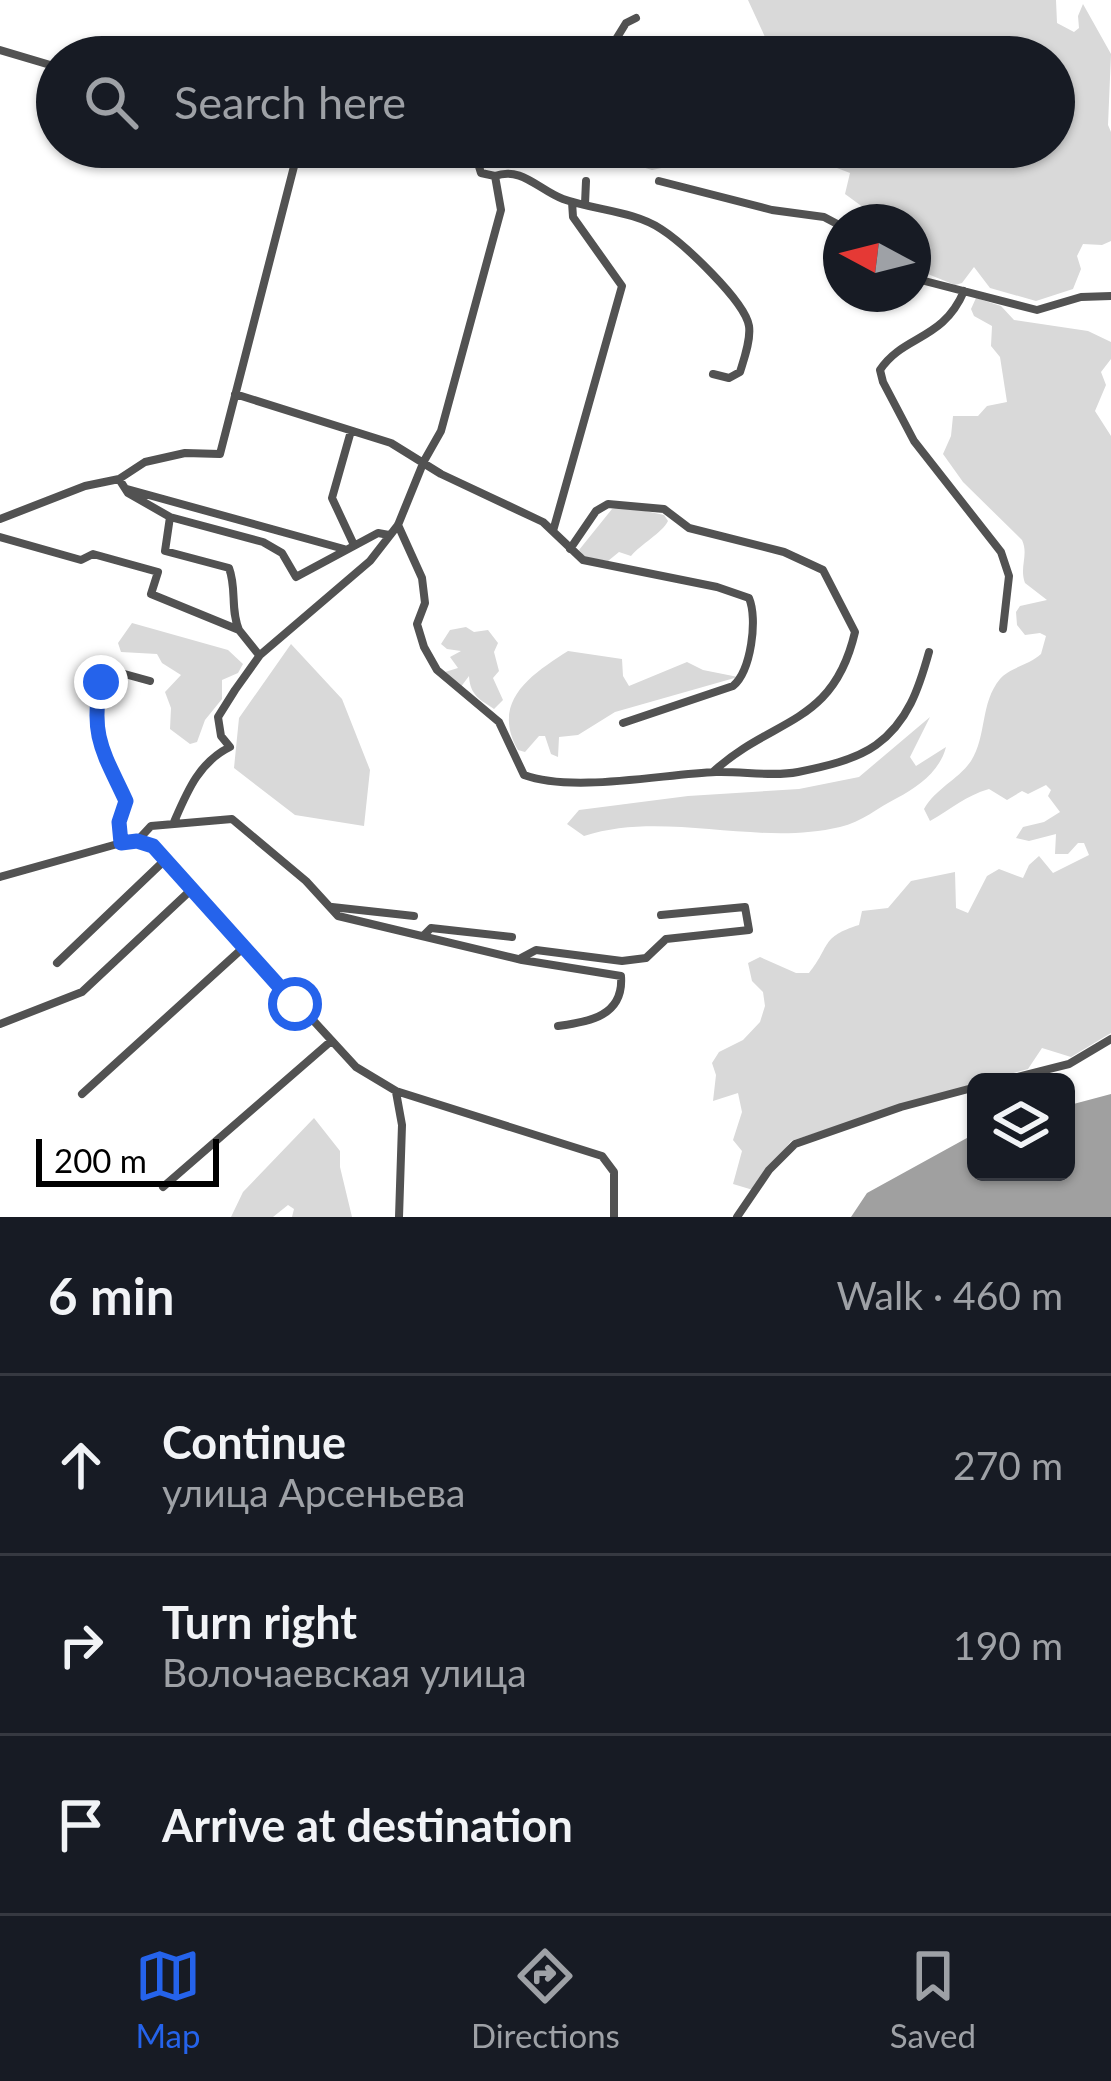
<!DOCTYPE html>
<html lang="en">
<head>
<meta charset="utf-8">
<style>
	:root { --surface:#171b24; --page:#20242c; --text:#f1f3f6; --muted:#9ea1a6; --line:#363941; --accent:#2563eb }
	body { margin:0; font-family:Lato,sans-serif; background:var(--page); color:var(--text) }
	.controls { position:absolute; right:36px; bottom:36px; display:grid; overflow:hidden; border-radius:18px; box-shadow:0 3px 9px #0004 }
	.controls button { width:108px; height:108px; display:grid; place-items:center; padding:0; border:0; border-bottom:3px solid var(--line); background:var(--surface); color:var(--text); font:60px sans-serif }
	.compass { position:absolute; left:823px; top:204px; width:108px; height:108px; border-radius:50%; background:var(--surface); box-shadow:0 3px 9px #0004; rotate:277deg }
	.scale { position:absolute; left:36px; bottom:30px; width:183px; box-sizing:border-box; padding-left:12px; border:6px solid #000; border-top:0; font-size:33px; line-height:42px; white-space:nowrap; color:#000; -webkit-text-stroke:9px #fff; paint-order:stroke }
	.stop { position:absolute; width:36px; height:36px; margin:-27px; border:9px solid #2563eb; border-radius:50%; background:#fff }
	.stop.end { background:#2563eb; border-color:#fff; box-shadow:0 3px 12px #0008 }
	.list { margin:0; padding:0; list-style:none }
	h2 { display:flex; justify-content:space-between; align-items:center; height:156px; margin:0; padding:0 48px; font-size:51px }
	h2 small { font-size:39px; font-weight:400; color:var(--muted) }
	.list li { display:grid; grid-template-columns:78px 1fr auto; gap:36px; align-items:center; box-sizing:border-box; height:180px; padding:0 48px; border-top:3px solid var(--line) }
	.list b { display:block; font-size:45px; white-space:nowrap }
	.list p { margin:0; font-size:39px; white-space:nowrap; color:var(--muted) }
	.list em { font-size:39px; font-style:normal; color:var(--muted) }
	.icon { flex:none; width:66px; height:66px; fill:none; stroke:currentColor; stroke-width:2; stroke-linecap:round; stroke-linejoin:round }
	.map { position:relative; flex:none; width:1111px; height:1217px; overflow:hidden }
	.search { position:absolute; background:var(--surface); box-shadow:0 3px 9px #0004; left:36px; right:36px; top:36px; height:132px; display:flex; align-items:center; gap:30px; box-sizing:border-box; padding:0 42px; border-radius:66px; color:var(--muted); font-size:45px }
	.sheet { height:696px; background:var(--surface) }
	nav { display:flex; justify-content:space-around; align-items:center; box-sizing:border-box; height:168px; border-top:3px solid var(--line); background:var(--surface); font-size:33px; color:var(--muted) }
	nav a { display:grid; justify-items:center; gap:6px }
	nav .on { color:var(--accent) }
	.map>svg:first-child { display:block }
</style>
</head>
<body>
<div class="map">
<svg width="1111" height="1217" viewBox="0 0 1111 1217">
	<rect width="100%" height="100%" fill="#fff"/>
	<path fill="#d9d9d9" d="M748,0H1056L1057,23L1074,32L1079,28L1078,16L1083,4L1111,54L1108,125L1111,132V241L1102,245L1083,244L1077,256L1081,269L1073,289L1036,301L990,288L974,267L962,283L955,285L913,268V222H866L871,213L845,194L850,173L782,147H1054V57H753L765,37Z
		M570,147H682L671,166L652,170L619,160L611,168L586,165L582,152Z
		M976,298L1001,306L1014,320L1088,331L1111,342V359L1101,372L1106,385L1095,411L1111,436V1033L1071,1057L1042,1048L1028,1069L910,1102L791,1141L753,1190L733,1184L742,1151L733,1140L742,1112L738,1093L713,1101L716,1075L712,1063L719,1052L743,1040L760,1022L765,1006L763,992L752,981L748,963L760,957L796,973H809C831,946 820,937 859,925L862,911L888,908L911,881L955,872L956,908L968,913L987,876L999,869L1023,878L1029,865L1039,856L1053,873L1089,855L1084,843H1078L1068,854H1055L1056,834L1029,841L1016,838L1023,827L1044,822L1060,812L1048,796L1051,790L1046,785L1028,794L1022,791L1007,800L989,789C965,796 953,808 930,821L924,809C936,788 958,780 971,761C987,736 980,703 1000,679C1009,668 1029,665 1041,654L1046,636L1040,633L1025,635L1017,625L1016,612L1020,606L1047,600L1025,583C1019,567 1029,555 1022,540L963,482L943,454L951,436L953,416H978L987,406L1007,402L1000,357L991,346L992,326L974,316L971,309Z
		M627,507L664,515L668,521C662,533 641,544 631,556L619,552L608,561L585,557L579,550L612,509Z
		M132,623L228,650L243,664L238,673L222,680V699L205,720L197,742L190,744L170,729L171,708L165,692L181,675L162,663L157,654L121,652L118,643Z
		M466,627L474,632L488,630L498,643L494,652L499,671L493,678L503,700L494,709C481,700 470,696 469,676L460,688L445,672L458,668L450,657L461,651L447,649L441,644L450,630Z
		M291,644L342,699L370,770L364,826L295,815L234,768L239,718Z
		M568,651L622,659L623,676L629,686L687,662L703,670L738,677L615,712L578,735L559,737L558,757L551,754L545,736H539L525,752L518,750C490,701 532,674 568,651Z
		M930,717L910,757L916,766L946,747C940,771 918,787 897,798C877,808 862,822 840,827C756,847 665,810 584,836L567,824L579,810L688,796L799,789L859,777Z
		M314,1118L340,1151V1167L352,1217H292L294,1209L288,1205L273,1217H231L243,1192Z"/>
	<path fill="#a0a0a0" d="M1111,1094V1217H851L867,1193L976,1133V1172H1066V1106Z"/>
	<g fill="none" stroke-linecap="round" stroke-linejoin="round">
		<path stroke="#525252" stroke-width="8" d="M0,50L57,67
			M605,57L626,23L636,18
			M495,176C521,166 539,190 563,199C594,210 634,211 661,229C683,243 745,301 749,326C751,340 744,359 740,372L729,378L713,374
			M659,181L772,210L824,217L841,226
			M585,204L586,181
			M913,278L1037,310L1081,297L1111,296
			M964,291C943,341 903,335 880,370L883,382L914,441L1001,552L1009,576L1003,629
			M235,394L391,443L441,474L543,522L583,560L717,587L749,598C758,619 751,671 733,686L623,723
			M351,431L332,498L354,545
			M119,479L128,493L170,517L165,551L229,568C237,589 230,609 239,630
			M127,489L344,549
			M170,517L263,542L282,553L296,577L378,533L389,535
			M0,519L85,486L119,479L145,462L185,453L220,454L299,147
			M398,525L422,578L425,603L417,624L424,647L437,670L499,722L524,775C573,793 663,774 716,772C742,771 772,777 798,772C823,767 855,760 876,745C908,722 919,688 929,652
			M553,531L622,286L573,217L572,202
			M0,537L81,560L93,554L158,572L151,594L239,630L259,655
			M570,549L596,511L608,504L664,509L689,528L784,552L823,570L855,632C833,727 772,717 713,772
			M174,822C187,792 199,762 230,747L221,736L218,717L235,690L260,655L370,561L398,525L424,461L441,431L501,210L495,176L481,173L473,147
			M138,840L151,826L232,819L306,881L338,916L522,960L621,976C624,1016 589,1022 558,1026
			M121,843L119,822L126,801C111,768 73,703 110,670L150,681
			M0,877L121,843L137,841L153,846L356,1067L396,1091L602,1156L614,1172V1217
			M332,907L414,916
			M423,936L431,928L512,937
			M521,958L536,950L622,961L646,958L666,939L749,930L745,907L661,915
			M57,963L166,859
			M0,1024L82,992L192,889
			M997,1082L1069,1064L1111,1039
			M396,1092L402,1125L399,1217
			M82,1094L244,947
			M163,1187L330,1042
			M737,1217L769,1170L795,1144L901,1107L976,1087"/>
	</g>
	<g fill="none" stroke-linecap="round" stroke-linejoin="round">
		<path stroke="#2563eb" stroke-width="15" d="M101,682C89,736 105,755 126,801L119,822L121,843L137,841L153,846L295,1004"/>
	</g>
</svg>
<div class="controls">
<button><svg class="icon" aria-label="layers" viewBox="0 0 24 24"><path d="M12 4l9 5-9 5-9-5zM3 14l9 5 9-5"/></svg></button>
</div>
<svg class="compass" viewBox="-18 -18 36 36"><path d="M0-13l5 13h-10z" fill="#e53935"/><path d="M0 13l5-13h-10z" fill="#9ea1a6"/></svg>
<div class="scale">200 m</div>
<div class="stop" style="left:295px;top:1004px"></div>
<div class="stop end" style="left:101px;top:682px"></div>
<div class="search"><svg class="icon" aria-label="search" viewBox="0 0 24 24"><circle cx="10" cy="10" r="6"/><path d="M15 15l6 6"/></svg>Search here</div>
</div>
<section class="sheet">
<h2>6 min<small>Walk · 460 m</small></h2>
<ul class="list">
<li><svg class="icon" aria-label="ahead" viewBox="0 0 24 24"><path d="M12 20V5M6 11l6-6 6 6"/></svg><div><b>Continue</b><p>улица Арсеньева</p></div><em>270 m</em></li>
<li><svg class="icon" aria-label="right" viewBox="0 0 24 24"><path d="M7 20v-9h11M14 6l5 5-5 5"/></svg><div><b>Turn right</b><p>Волочаевская улица</p></div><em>190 m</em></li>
<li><svg class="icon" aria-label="arrive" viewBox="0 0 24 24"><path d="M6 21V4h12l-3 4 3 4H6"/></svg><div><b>Arrive at destination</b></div></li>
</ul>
</section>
<nav>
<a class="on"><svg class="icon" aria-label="map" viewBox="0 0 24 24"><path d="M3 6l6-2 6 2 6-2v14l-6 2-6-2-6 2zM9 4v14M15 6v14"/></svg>Map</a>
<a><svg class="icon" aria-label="directions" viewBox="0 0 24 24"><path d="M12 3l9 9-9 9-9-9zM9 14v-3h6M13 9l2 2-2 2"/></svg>Directions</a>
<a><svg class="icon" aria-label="saved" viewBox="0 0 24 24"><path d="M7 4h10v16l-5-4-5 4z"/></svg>Saved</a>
</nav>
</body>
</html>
